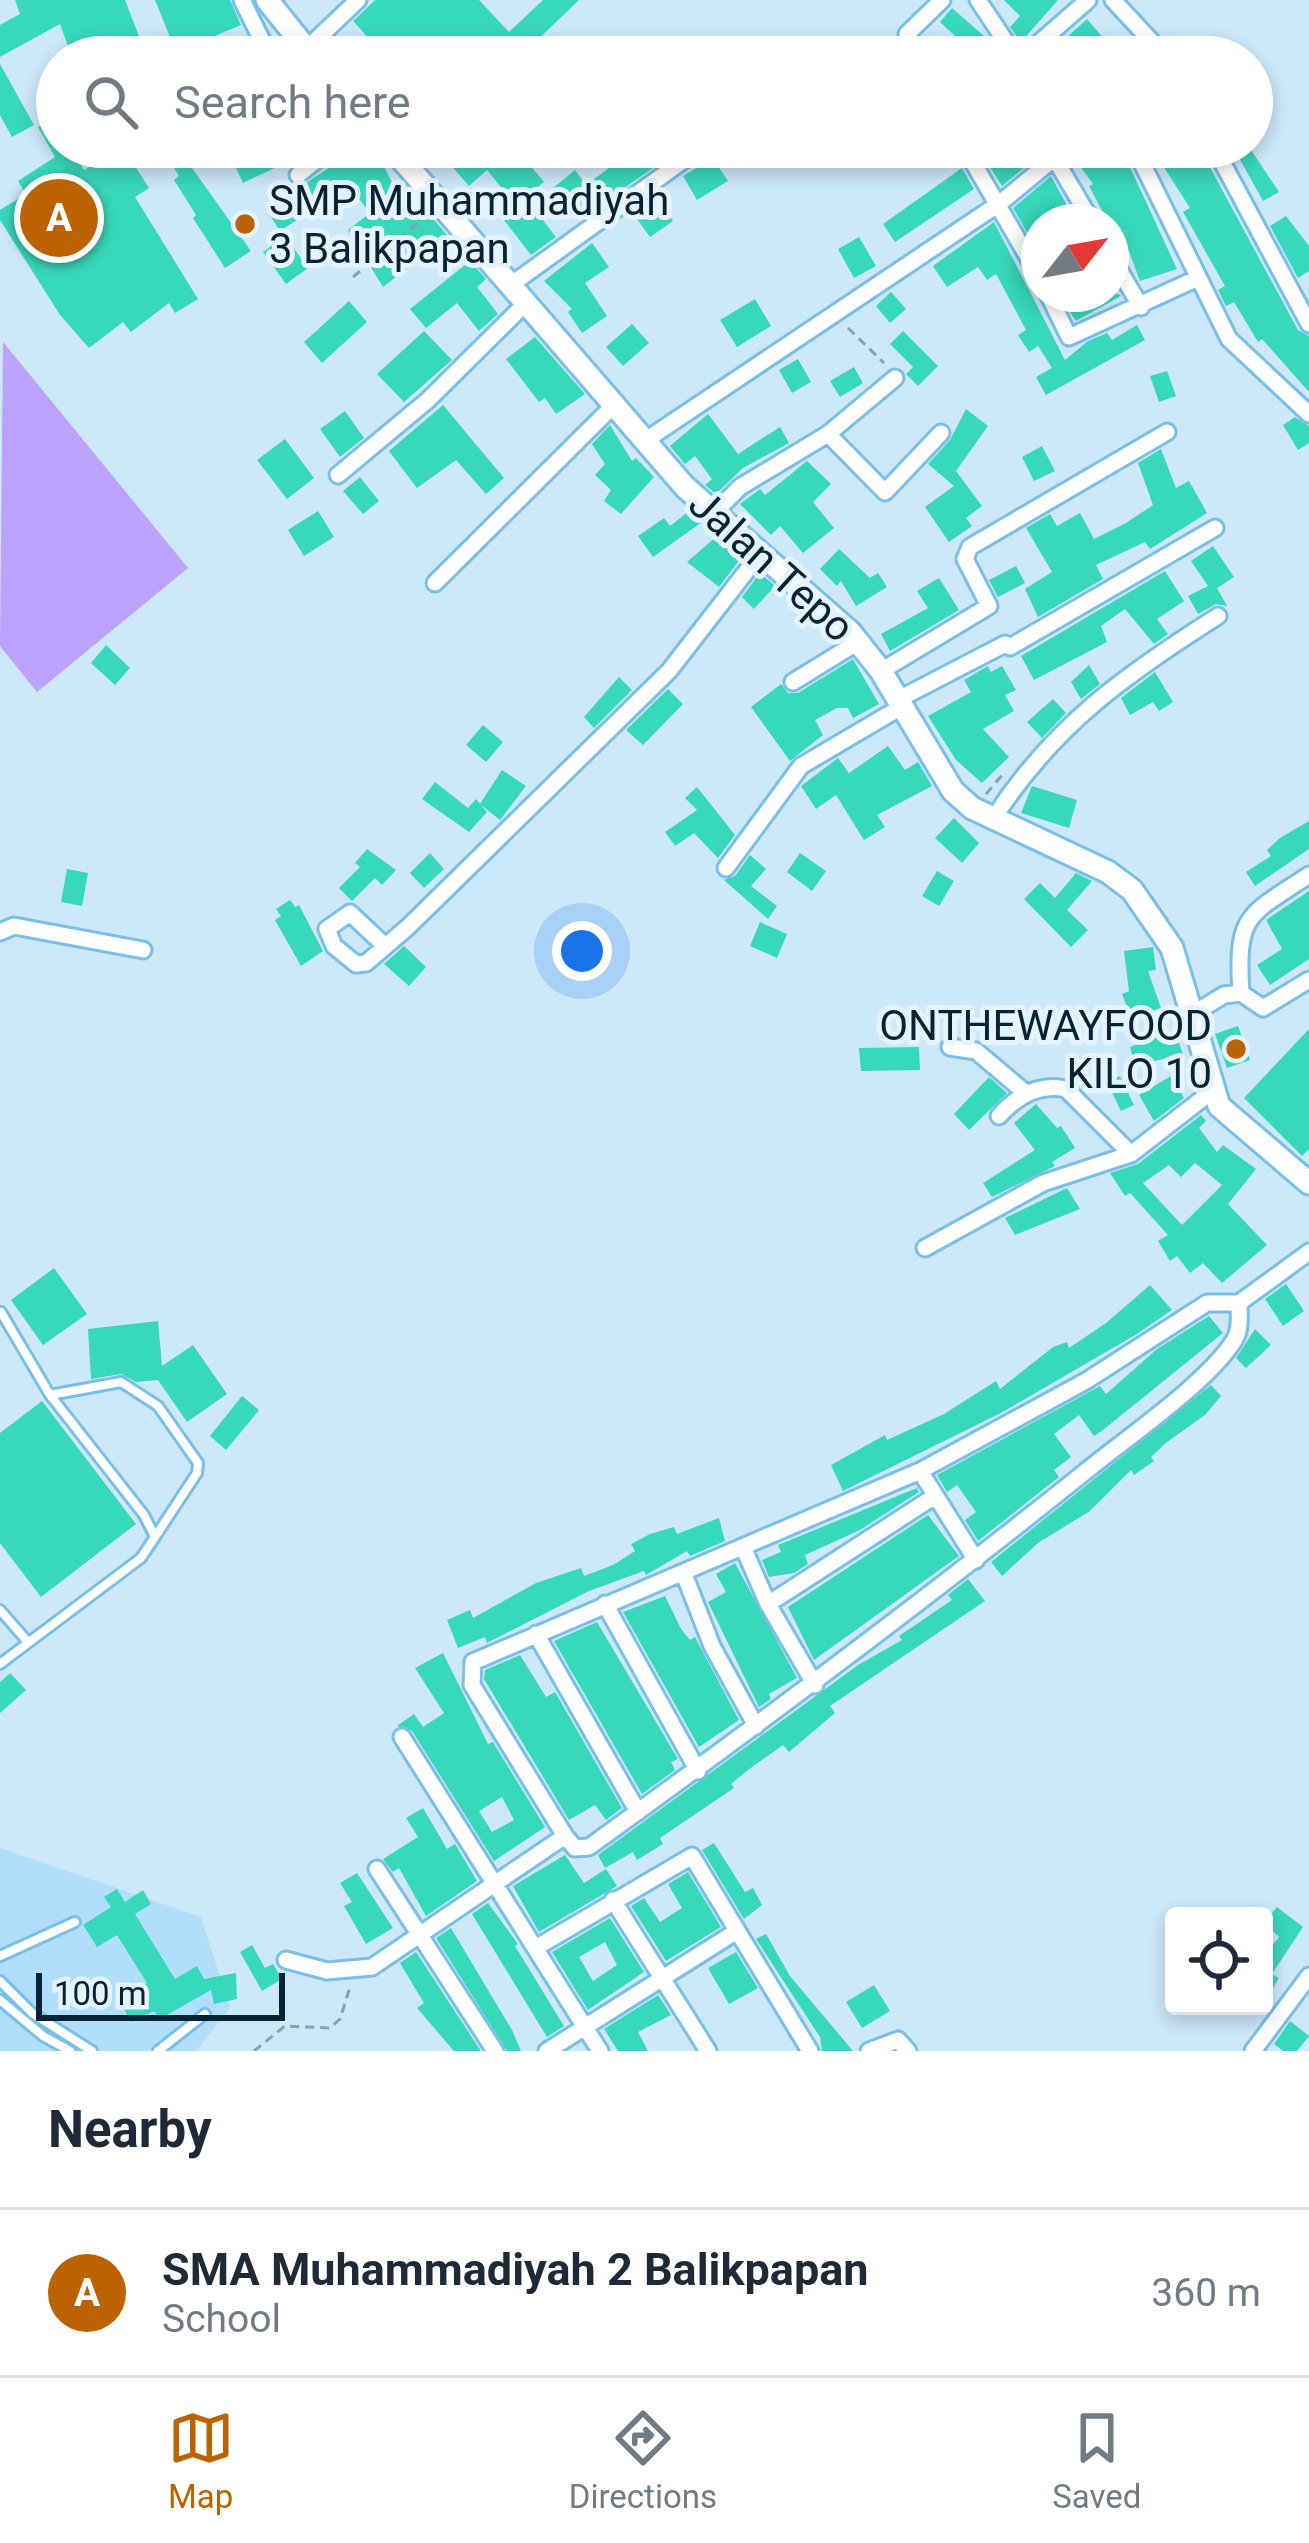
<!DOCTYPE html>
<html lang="en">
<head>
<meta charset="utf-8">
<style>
	:root { --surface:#fff; --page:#f2f2f3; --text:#1f2937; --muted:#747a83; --line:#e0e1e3; --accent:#bb6300 }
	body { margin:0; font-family:Roboto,sans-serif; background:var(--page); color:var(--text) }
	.controls { position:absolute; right:36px; bottom:36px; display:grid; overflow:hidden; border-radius:12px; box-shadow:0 6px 18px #0003 }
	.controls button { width:108px; height:108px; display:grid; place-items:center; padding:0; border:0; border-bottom:3px solid var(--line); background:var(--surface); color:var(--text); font:60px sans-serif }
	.compass { position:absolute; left:1021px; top:204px; width:108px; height:108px; border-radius:50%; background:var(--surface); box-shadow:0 6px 18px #0003; rotate:59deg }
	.scale { position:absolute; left:36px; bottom:30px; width:249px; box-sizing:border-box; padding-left:12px; border:6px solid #052333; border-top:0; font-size:33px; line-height:42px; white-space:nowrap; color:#052333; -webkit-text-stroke:9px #e5f3fc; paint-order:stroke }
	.you { position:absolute; left:582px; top:951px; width:42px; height:42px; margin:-30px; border:9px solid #fff; border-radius:50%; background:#1a73e8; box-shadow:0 0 0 18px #1a73e833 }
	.badge { display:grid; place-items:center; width:78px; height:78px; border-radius:50%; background:var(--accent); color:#fff; font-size:39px; font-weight:700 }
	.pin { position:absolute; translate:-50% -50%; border:6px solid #fff; box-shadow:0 3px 12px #0006 }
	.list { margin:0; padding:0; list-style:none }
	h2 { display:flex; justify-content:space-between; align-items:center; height:156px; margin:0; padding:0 48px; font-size:51px }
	h2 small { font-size:39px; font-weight:400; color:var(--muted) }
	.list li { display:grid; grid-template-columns:78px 1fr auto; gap:36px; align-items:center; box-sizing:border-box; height:168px; padding:0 48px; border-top:3px solid var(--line) }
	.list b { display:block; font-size:45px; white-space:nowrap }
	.list p { margin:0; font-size:39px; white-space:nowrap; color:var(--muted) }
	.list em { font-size:39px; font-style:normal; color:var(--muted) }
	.icon { flex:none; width:66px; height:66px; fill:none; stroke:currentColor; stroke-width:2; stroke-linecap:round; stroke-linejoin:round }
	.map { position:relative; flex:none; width:1309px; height:2051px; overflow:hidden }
	.search { position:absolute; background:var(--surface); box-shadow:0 6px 18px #0003; left:36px; right:36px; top:36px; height:132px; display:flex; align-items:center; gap:30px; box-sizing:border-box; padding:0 42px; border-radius:66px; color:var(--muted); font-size:45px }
	.sheet { height:324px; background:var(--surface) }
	nav { display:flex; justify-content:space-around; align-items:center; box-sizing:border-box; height:168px; border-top:3px solid var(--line); background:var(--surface); font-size:33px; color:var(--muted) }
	nav a { display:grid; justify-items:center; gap:6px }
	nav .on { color:var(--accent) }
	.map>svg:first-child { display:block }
</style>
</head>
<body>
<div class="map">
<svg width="1309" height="2051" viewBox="0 0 1309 2051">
	<rect width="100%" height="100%" fill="#cde8f9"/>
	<path fill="#b1defb" d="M0,1848L201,1917L230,2008L196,2051H0Z"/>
	<path fill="#bca1fd" d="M3,342L188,568L37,692L0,646Z"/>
	<path fill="#38d8ba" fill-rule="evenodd" d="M15,0H125L142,44L106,57H72L60,24L0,57V25L20,14Z
		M155,0H230L241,25L176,52Z
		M375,0H479L509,32L543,0H579L526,51L531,57H356L373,43L353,21Z
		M1004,0H1058L1021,42L1010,27L1020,16Z
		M952,8L992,43L1002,57H978L940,22Z
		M1087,19L1114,50L1127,38L1139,51L1132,57H1086L1080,48L1070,57H1045Z
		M0,64L34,125L12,137L0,115Z
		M57,117V147H70L84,170L123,147L149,188L135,197L198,299L175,313L169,303L131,332L123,322L89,348L60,315L0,220V210L26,194L18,181L55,157L38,127ZM61,189L90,238L59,261L28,210Z
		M161,147H193L200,159L190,165L251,251L225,268L193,218L196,215L174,180L179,176Z
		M226,147H270L279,166L243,183Z
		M361,147L377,153L397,192L405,186L448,236L383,287L348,230L370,213L349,186L280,231L266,209Z
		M458,147H502L516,165L524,158L544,182L525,197L556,237L531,255L504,220L518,208L487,170L469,186L444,157Z
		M611,147H649L660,163L578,220L553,188L575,170L586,185L620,160Z
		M1005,147H1049L1002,186L986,161Z
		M1089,147H1106L1114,158L1123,152L1177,269L1140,281L1120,227L1113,231L1089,186L1093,184L1074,158Z
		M1151,147H1199L1298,330L1309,336V392L1262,339L1258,342L1234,302L1226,306L1218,290L1225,286L1183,212L1190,208Z
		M1233,147H1249L1279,192L1263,201Z
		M713,158L728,181L697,200L683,176Z
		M962,168L974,189L895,242L883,224Z
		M1051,176L1076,222H1039V234L1031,239L1013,208Z
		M656,196L673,221L650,237L632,212Z
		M1286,216L1309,246V271L1298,278L1270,226Z
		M994,222L1065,360L1088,341L1107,333L1112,340L1137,325L1145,340L1046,395L1036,377L1052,368L1038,346L1029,352L1018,335L1026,330L996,274L987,280L978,267L947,287L933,266Z
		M285,236L308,268L286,284L263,252Z
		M859,237L876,266L854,278L838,249Z
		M592,243L609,267L585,283L607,316L582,333L568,312L572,309L544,281Z
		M470,261L486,279L477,287L498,314L479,331L457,303L426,328L410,309Z
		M891,292L906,309L890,323L876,306Z
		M1071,294H1119L1121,296L1076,321L1070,312L1079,307Z
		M755,299L771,326L737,347L720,320Z
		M349,301L367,322L322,363L304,342Z
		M632,324L649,343L623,366L606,347Z
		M424,331L452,360L404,402L377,374Z
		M903,331L938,366L918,386L906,374L913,367L890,344Z
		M535,337L585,394L556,414L545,398L539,402L506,359Z
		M798,359L811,382L792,393L779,370Z
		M854,367L863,383L840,397L830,381Z
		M1167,371L1176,396L1159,402L1150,376Z
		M443,405L504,478L486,494L456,460L417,488L389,451Z
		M966,409L988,426L956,471L982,506L966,518L972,526L949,542L925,507L954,486L928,464L950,440Z
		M345,411L364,438L340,457L320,429Z
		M708,414L738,454L780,427L789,443L743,468L716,494L705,485L712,479L695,456L685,464L670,446Z
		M1295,417L1309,426V443L1298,450L1283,425Z
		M610,425L632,461L636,458L654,477L621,514L604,501L611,490L595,475L605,464L592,444Z
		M285,439L314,478L287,499L257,460Z
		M1042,446L1055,471L1034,481L1022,457Z
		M1161,449L1176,488L1189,481L1207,513L1150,549L1145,542L1096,565L1103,579L1038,617L1025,589L1052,572L1026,528L1050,514L1057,526L1080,513L1094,539L1126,523L1153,505L1138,463Z
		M807,461L831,484L813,502L834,528L803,553L780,526L771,535L740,504L760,489L765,495Z
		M360,477L379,501L363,514L343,491Z
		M318,511L334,537L304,556L288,530Z
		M689,511L702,522L653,557L638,536L664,518L670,526Z
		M716,537L742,557L719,587L687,562Z
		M1213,546L1234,577L1217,588L1227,606L1216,604L1198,614L1188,596L1208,586L1191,561Z
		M839,549L870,578L878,573L887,587L856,606L841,581L837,586L820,569Z
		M1016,566L1025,583L998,597L989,580Z
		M1165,571L1184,601L1157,619L1168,634L1154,644L1125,609L1101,626L1107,642L1034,680L1021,656Z
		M760,573L775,586L754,609L742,597Z
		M939,578L959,610L890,651L881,634L928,608L917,591Z
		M106,645L130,668L115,685L91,663Z
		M853,659L879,704L853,718L848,708H837L815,720L823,735L790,761L751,707L781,684L788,693H798Z
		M1089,665L1100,684L1081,699L1071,682Z
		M988,666L991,672L1002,666L1016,690L1005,695L1014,711L983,729L1009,757L982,783L956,760L928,716L971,692L964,680Z
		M1155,672L1173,702L1159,711L1153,702L1130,715L1121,698Z
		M619,677L632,690L594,728L584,717Z
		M668,689L683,704L643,745L626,730Z
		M1053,699L1066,713L1042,738L1027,722Z
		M483,725L503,742L486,762L466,745Z
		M888,746L905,770L918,762L932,786L877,815L885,827L864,840L836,795L816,809L801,786L838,758L849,773Z
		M502,770L526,786L500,820L480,804Z
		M435,782L468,808L476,799L487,812L469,832L422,799Z
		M1032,786L1077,800L1069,828L1021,813Z
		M697,787L735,835L718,858L694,833L675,846L665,832L697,810L685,798Z
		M954,818L979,843L962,863L935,838Z
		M1309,821V849L1255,886L1246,872L1271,856L1267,850L1280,838Z
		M367,849L396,870L382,885L375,878L352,901L339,888L360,867L355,863Z
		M430,853L444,869L424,888L410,873Z
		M800,853L826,871L812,891L787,872Z
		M750,855L766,869L751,886L777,906L768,919L724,880L735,876Z
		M67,869L88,873L82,906L61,902Z
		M937,871L954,881L939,906L922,896Z
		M1076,873L1092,881L1067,910L1088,930L1071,947L1024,899L1040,883L1055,898Z
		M1309,891V959L1270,985L1257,965L1282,949L1266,920Z
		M290,900L295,907L299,905L323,951L301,966L275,920L281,916L276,909Z
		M760,922L787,934L777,958L750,946Z
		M404,946L426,967L409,986L384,964Z
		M1153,947L1156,970L1148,971L1161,1008L1131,1018L1122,994L1129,991L1124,951Z
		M1238,1026L1250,1060L1227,1068L1215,1034Z
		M1309,1029V1149L1302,1156L1244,1098Z
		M1175,1031L1183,1055L1135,1065L1130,1047Z
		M919,1047L920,1070L861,1071L859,1048Z
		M1120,1076L1134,1105L1121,1111L1107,1082Z
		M1171,1076L1184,1098L1154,1121L1139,1095Z
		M989,1077L1007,1093L969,1130L954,1114Z
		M1036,1104L1057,1128L1061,1126L1075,1148L1052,1162L1055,1166L992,1197L983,1183L1035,1150L1014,1123Z
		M1201,1115L1206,1121L1199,1128L1217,1152L1223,1145L1256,1169L1228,1204L1267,1245L1222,1283L1203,1263L1190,1273L1177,1256L1170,1261L1158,1241L1168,1235L1130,1193L1125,1196L1110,1173L1138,1164ZM1195,1163L1222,1185L1182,1225L1143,1183L1169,1165L1181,1177Z
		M1067,1188L1080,1209L1015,1235L1005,1218Z
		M54,1268L87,1314L43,1345L11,1300Z
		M1286,1284L1304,1311L1283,1326L1265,1299Z
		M1150,1285L1172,1310L1137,1334L1001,1413L843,1491L831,1465L885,1435L887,1440L944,1414L996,1381L1000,1389L1053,1347L1067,1342L1069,1348L1106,1323Z
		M1209,1316L1223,1333L1103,1430L1094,1436L1079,1415L1054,1434L1071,1457L1054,1470L1059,1477L978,1541L965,1520L976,1512L957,1485L947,1492L937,1475L1100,1386L1106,1394L1157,1349Z
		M158,1321L162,1366L193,1345L227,1394L187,1422L158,1380L136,1382L121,1374L91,1379L88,1329Z
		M1255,1329L1271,1345L1246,1368L1236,1358Z
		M1211,1385L1221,1396L1205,1415L1167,1442L1151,1457L1154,1461L1134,1475L1131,1470L1090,1511L1038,1543L1002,1576L991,1562Z
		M242,1396L259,1410L226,1450L210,1436Z
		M42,1401L136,1524L41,1597L0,1543V1433Z
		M917,1488L919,1492L860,1530L805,1555L808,1564L794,1573L769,1577L762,1560L781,1552L778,1545Z
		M928,1515L959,1556L814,1660L788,1607Z
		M719,1518L725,1541L690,1556L687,1551L646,1575L644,1571L589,1591L487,1643L485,1637L458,1648L447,1620L470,1610L473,1618L536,1583L581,1568L584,1576L613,1565L635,1551L631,1544L650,1534L674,1527L677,1534Z
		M735,1563L797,1678L769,1694L771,1699L759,1707L708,1602L726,1592L716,1574Z
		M968,1579L985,1601L830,1706L835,1713L789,1752L783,1745L748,1770L731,1784L734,1788L660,1838L663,1844L637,1860L633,1852L605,1868L598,1855L858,1665L902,1640L899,1636L952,1600L948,1595Z
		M665,1596L681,1629L690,1640L695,1637L739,1720L699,1747L623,1612Z
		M597,1622L678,1759L671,1762L675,1770L642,1794L554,1641Z
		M443,1653L488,1744L493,1742L545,1827L494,1861L412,1731L397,1726L414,1714L423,1727L444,1713L415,1668ZM502,1797L514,1820L492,1832L479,1811Z
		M520,1655L546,1697L555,1692L622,1808L606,1820L595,1805L569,1820L484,1679L485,1670Z
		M10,1673L26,1690L0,1713V1682Z
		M423,1808L447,1849L455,1844L477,1881L426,1916L399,1868L393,1872L383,1859L418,1837L406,1818Z
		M714,1843L745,1892L753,1888L762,1905L744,1919L702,1850Z
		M565,1855L584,1883L606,1869L617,1886L539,1932L513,1886Z
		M688,1872L721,1927L666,1961L631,1906L644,1898L660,1922L682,1908L668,1884Z
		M357,1873L393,1928L366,1944L344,1906L352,1902L340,1883Z
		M117,1889L125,1902L143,1890L151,1904L135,1914L175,1979L197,1966L204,1979L236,1973L237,1999L214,2004L211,1990L160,2019L154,2011L131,2022L123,2007L144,1994L141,1987L147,1983L117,1935L97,1947L83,1925L111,1907L104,1897Z
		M488,1903L518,1944L515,1946L564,2026L547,2037L472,1914Z
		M1277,1907L1303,1927L1272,1974L1279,1978L1264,2002V1955L1279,1937L1264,1923Z
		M610,1918L644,1972L588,2010L552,1952ZM605,1942L617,1965L593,1981L579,1957Z
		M451,1928L512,2030L521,2051H507L436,1938Z
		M766,1934L790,1976L853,2051H822L820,2037L756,1939Z
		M252,1945L265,1968L273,1964L282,1979L262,1991L240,1952Z
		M416,1952L481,2051H454L417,2008L424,2003L400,1963Z
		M736,1952L758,1988L729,2004L708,1968Z
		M874,1985L890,2011L862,2028L846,2002Z
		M658,1995L671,2015L638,2032L648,2051H618L604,2029Z
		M1290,2021L1309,2036L1297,2051H1283L1274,2044Z"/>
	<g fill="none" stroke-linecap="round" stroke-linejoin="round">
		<defs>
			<path id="service" d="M50,1395L121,1382L158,1406L198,1463L197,1473L155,1537
				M0,1610L28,1642
				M0,1664L141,1558L155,1537L144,1515L50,1395L1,1312
				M0,1956L75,1922
				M0,1981L32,2013L92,2051
				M0,2000L43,2036L70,2051
				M158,2051L205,2014"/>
			<path id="minor" d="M242,0L270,57
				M978,0L1016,57
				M1113,0L1166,57
				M907,34L942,0
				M298,57L358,0
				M1023,57L1088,0
				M964,147L1039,276
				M1134,147L1229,339L1309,414
				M1214,147L1309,324
				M1055,159L1092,222
				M298,175L333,147
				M1111,256L1141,307
				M512,284L702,147
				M1048,294L1069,337L1198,278
				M828,434L885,492L941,433
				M646,440L1000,203L1068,147
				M338,475L428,400L528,301
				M712,515L740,487L828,434L895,378
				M435,583L616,403
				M881,671L989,606L965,559L970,547L1167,432
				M793,682L858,642
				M897,700L1005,644L1010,647L1215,528
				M993,819C1054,725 1125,675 1218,616
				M726,868L801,766L901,707
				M1309,875C1247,916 1236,914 1241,993L1263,1008L1309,980
				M0,932L14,926L143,950
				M384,945L350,913L327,929L334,946L356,964L366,963L408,927L669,671L759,555
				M1193,1014L1224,995L1241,993
				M950,1047L976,1051L1027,1094
				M999,1116C1017,1096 1039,1083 1066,1089L1131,1154
				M925,1248L1043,1183L1131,1154L1211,1092
				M1239,1303C1239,1315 1241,1328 1235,1339C1209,1382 1125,1439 1085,1472C923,1602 758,1725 589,1847L575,1848L565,1836L472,1685L473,1662L920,1471L1086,1381L1207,1303H1239L1309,1252
				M920,1471L976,1560
				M743,1547L768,1604L815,1685
				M684,1574L712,1646L756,1726
				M605,1604L698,1771
				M768,1604L935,1496
				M536,1634L638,1812
				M402,1737L600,2051
				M377,1869L495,2051
				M613,1900L708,2051
				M537,1947L692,1856L810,2051
				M286,1960L327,1971L372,1967L565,1836
				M547,2051L737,1931
				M869,2051L898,2040L908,2051
				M1253,2051L1309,1976"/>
			<path id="tertiary" d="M267,0L313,57
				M391,147L685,487L851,633L881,671L953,791L972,808L1108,872L1132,890L1172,948L1219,1106L1309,1183"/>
		</defs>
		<use href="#service" stroke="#7abfea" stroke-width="14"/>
		<use href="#minor" stroke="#7abfea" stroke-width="21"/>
		<use href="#tertiary" stroke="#7abfea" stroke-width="27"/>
		<path stroke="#86a2b3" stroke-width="3" stroke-dasharray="9 6" stroke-linecap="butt" d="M353,277L425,217
			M848,328L884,363
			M986,794L1003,774
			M254,2051L285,2026L330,2028L340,2019L351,1984"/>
		<use href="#service" stroke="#fff" stroke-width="8"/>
		<use href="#minor" stroke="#fff" stroke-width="15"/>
		<use href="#tertiary" stroke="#fff" stroke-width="21"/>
	</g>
	<g fill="#bb6300" stroke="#e5f3fc" stroke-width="4.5">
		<circle cx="245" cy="224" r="12"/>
		<circle cx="1236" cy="1049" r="12"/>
	</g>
	<g text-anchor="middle" stroke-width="10" stroke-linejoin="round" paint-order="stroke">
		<g font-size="42" fill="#052333" stroke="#e5f3fc" text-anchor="start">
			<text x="269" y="215">SMP Muhammadiyah<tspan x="269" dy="48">3 Balikpapan</tspan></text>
			<text x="1212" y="1040" text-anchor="end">ONTHEWAYFOOD<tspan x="1212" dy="48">KILO 10</tspan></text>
		</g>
		<g font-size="42" fill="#052333" stroke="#e5f3fc">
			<text transform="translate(772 565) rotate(42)" y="15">Jalan Tepo</text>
		</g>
	</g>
</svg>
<div class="controls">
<button><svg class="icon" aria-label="locate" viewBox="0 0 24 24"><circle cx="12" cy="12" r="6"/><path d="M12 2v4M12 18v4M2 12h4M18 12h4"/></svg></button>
</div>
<svg class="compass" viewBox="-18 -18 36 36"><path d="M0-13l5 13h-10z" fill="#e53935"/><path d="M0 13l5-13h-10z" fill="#747a83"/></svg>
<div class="scale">100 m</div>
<div class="you"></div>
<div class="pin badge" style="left:59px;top:218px">A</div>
<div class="search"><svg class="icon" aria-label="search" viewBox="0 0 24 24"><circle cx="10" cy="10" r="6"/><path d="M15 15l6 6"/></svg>Search here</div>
</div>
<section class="sheet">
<h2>Nearby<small></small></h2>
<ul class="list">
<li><span class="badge">A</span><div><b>SMA Muhammadiyah 2 Balikpapan</b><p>School</p></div><em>360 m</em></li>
</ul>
</section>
<nav>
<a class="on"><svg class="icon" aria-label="map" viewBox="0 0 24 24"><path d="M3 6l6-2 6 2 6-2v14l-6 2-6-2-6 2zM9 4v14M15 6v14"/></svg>Map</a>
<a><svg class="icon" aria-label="directions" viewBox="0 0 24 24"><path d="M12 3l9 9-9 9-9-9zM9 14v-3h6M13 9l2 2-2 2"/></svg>Directions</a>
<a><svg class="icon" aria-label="saved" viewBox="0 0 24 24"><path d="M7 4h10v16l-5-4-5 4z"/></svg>Saved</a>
</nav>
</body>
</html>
